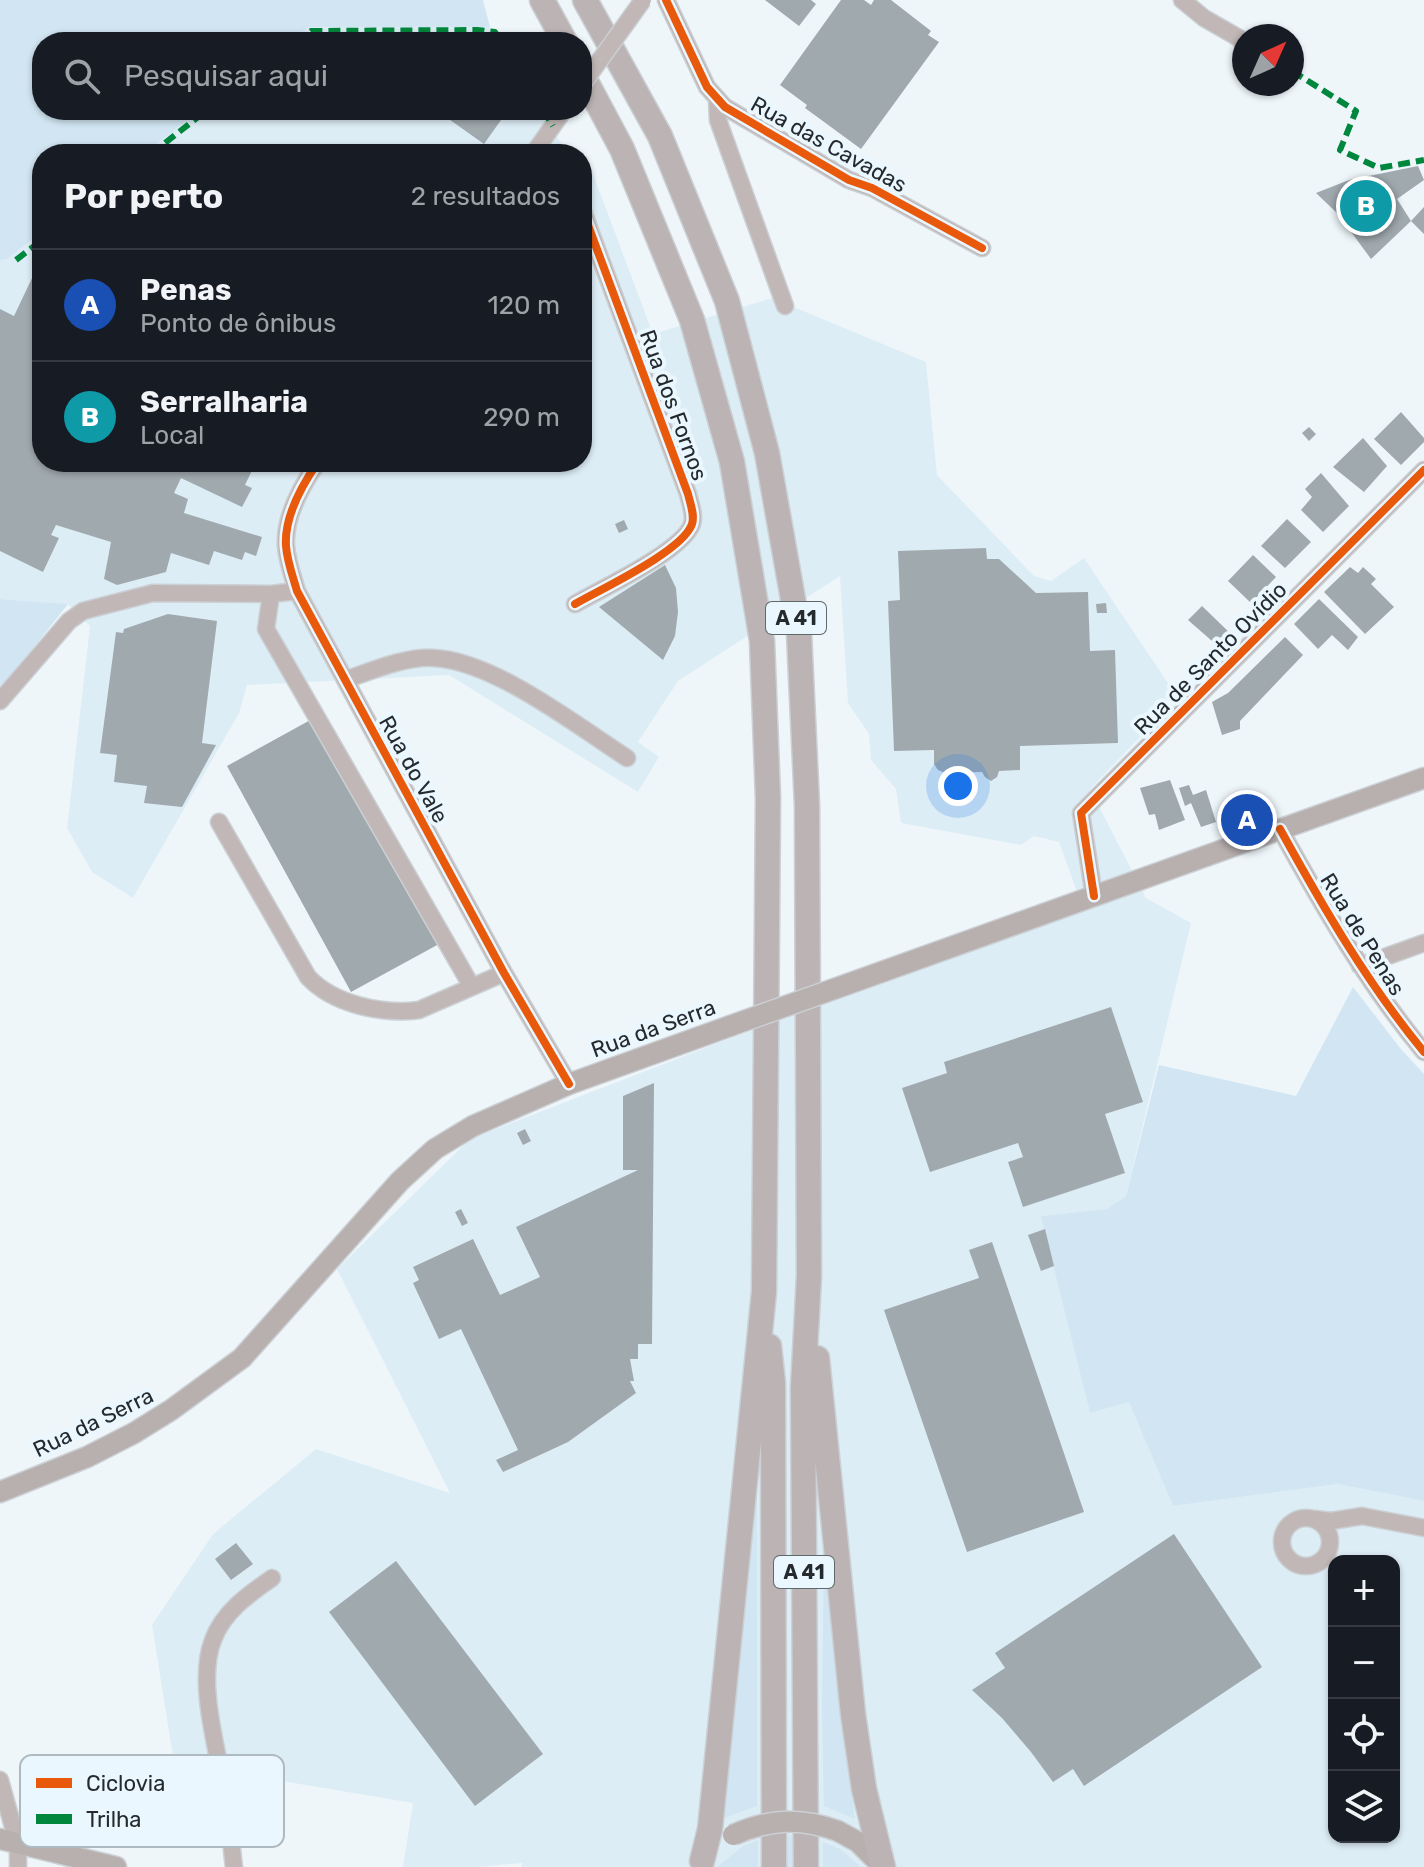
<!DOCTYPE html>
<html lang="pt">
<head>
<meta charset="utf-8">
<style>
	:root { --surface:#171b24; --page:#20242c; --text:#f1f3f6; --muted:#9ea1a6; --line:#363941; --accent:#6b7175 }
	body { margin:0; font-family:Rubik,sans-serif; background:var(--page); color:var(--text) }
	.controls { position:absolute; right:24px; bottom:24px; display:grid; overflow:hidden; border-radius:16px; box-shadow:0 2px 6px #0004 }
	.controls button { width:72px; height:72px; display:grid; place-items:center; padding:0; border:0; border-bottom:2px solid var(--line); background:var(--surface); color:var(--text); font:40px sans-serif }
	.compass { position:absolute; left:1232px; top:24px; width:72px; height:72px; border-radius:50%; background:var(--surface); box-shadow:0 2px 6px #0004; rotate:45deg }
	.you { position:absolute; left:958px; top:786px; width:28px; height:28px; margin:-20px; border:6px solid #fff; border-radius:50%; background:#1a73e8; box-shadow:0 0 0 12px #1a73e833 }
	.badge { display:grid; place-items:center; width:52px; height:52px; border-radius:50%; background:var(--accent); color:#fff; font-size:26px; font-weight:700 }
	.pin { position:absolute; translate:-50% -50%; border:4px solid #fff; box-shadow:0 2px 8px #0006 }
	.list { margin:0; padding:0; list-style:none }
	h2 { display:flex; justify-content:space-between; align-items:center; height:104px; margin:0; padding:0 32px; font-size:34px }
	h2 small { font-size:26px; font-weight:400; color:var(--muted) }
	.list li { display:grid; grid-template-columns:52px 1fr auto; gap:24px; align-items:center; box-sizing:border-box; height:112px; padding:0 32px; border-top:2px solid var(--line) }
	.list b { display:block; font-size:30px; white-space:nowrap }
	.list p { margin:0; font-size:26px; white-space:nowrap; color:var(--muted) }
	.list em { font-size:26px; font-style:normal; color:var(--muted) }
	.icon { flex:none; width:44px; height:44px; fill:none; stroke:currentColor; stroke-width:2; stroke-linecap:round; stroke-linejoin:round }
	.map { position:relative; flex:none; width:1424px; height:1867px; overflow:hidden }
	.search { position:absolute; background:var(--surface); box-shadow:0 2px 6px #0004; left:32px; top:32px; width:560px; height:88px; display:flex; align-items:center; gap:20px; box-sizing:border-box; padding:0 28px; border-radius:32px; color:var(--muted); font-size:30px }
	.panel { position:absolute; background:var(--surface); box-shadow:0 2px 6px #0004; left:32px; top:144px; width:560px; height:328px; border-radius:32px }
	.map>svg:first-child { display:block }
</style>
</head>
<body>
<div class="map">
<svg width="1424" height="1867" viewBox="0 0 1424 1867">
	<rect width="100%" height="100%" fill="#eef6fa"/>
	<path fill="#ddedf6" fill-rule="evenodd" d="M309,27H490L499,42H289Z
		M201,110H540L568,154H143Z
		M582,165L593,174L653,334L772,298L926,362L937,475L1034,576L1051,581L1084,558L1178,698L1090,789L1146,898L1191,923L1126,1196L1107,1209L1042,1216L1090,1413L1129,1401L1173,1506L1338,1484L1424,1501V1867H522V1863L478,1867H403L413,1803L174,1763L152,1625L213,1534L316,1449L450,1493L337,1269L470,1139L718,1043L1084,911L1059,842L1034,836L1021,845L901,823L896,789L871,760L869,734L848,703L840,576L678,681L638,742L659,757L638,792L449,675L247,685L239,713L133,898L92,872L67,828L90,626L68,604L0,599V260L7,259L42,232V462H582ZM1334,1561H1394V1837H1334Z"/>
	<path fill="#d1e6f2" d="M0,0H483L490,27H309L289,42H42V110H201L143,154H42V232L7,259L0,260Z
		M0,599L68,604L0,690Z
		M1353,987L1400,1048L1424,1074V1501L1338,1484L1173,1506L1129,1402L1090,1413L1041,1216L1107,1209L1126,1196L1159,1065L1296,1096Z
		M757,1478V1806L721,1819L749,1534Z
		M824,1546C847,1635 841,1728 855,1819L824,1806L822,1713Z
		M784,1835H796V1867H784Z
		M758,1840V1867H717L743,1846Z
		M823,1842L840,1849L861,1867H823Z"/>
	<path fill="#a0a9ae" d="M765,0H811L816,4L799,26Z
		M841,0H864L871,5L874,0H891L931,31L928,35L939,42L861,149L805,108L807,105L780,85Z
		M436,110H501L506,113L484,144Z
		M1418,166L1424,180L1397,199L1411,221L1371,259L1338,214L1316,193L1349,180Z
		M1424,207V234L1411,221Z
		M33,276L42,285V462H256L245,485L252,488L242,507L181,478L174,493L188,499L184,513L262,537L256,556L245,552L242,560L214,551L209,565L171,553L166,572L117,585L104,579L111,542L56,525L51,535L59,538L43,572L0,551V309L14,316Z
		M1401,412L1424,438V442L1401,465L1374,439Z
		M1309,427L1316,434L1309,441L1302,433Z
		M1363,438L1387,466L1364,492L1333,467Z
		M1321,473L1349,506L1323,532L1301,510L1312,497L1305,489Z
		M1287,519L1311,542L1285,568L1261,546Z
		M624,520L628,529L619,533L615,524Z
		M986,548L987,559H999L1036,593L1088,592L1090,651L1115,650L1118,743L1020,746V770L999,771L997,777L991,781L985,777L982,772L945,773L938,770L934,764V750L894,751L888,601L900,600L898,551Z
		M1253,555L1276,577L1251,603L1228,581Z
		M665,565L676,588L678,612L675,636L663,660L599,607Z
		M1350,567L1358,573L1363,567L1376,579L1371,584L1394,607L1365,634L1324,592Z
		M1319,599L1358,637L1348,650L1332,635L1318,649L1294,624Z
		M1106,603L1107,613H1097L1096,604Z
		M1202,606L1232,635L1220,648L1188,620Z
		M168,614L217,621L202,743L216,745L182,807L144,803L147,786L114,782L117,755L100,753L116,632L123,633L124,629Z
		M1285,637L1303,655L1240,721V729L1222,735L1212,702L1228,693Z
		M314,718L439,944L351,992L227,766Z
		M1170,780L1185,820L1159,830L1155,814L1149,815L1140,788Z
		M1189,785L1193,795L1206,790L1216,822L1201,827L1191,803L1185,806L1179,788Z
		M1111,1007L1143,1102L1105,1114L1125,1173L1023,1207L1008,1162L1023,1157L1018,1143L930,1172L902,1088L947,1073L944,1062Z
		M654,1083L652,1344H638V1359H630L634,1381H630L636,1393L568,1442L503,1472L496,1460L518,1450L461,1329L439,1339L413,1283L419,1280L413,1267L473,1239L500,1295L540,1277L516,1227L638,1170H623V1096Z
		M525,1129L531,1141L523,1145L517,1133Z
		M461,1209L468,1223L462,1226L455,1212Z
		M1045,1229L1054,1266L1041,1271L1028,1235Z
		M992,1242L1084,1512L967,1552L884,1310L979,1278L969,1250Z
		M1174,1534L1262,1667L1084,1786L1073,1769L1053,1782L1031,1752L1002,1718L972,1690L1005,1668L995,1653Z
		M236,1543L253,1564L231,1580L215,1559Z
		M396,1561L543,1754L475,1806L329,1612Z"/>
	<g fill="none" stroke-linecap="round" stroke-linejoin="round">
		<defs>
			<path id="minor" d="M666,0L707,87L725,107L849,180L872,188L982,248
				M1182,0L1204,18L1244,41
				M717,98L718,120L785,306
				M533,154L564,110
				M318,462C302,485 284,516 286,546C287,561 293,577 297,591L504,973L569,1084
				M271,594L266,629L472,987
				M575,604C601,589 683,551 692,524C695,515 690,503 688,494L582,209
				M345,680C371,671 406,656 434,658C494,661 576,725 627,758
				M0,701L69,621L83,611L153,593L271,594L297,591
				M219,822L308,977C333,1004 382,1015 419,1010L504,973
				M1280,829C1323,907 1367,983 1424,1052
				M1094,896L1081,813L1424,470
				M1360,966L1424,943
				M1282 1542a24 24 0 1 1 48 0a24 24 0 1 1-48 0Z
				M1315,1519L1331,1521L1362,1516L1424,1528
				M0,1780L18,1845V1867
				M234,1867C231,1844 230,1822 226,1799C219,1755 196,1683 213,1640C223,1612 249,1594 272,1578"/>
			<path id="major" d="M848,984L1424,778
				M0,1492L87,1457L134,1433L171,1410L242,1358L400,1181L435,1149L473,1126L569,1084L730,1026
				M838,1831L858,1842L883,1867
				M0,1839L116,1867"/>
			<path id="highway" d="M542,0L565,42
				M585,0L660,136L727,301L767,453L799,633L807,805L809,1276L803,1388L806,1867
				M582,74L622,149L692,320L732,462L762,641L768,798L764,1292L710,1829L702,1861
				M769,1346L773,1383L774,1867
				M817,1358L853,1714L864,1789L883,1867"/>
		</defs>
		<use href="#minor" stroke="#cbd0d4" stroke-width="19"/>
		<use href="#major" stroke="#cbd0d4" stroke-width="23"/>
		<use href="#highway" stroke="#cbd0d4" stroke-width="27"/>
		<use href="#minor" stroke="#c1b7b7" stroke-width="16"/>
		<use href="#major" stroke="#b8afaf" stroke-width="20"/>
		<use href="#highway" stroke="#bbb3b4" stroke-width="24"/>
		<defs>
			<path id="minor-bridge" d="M582,85L643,0"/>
			<path id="major-bridge" d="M730,1026L848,984
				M733,1835C769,1819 801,1817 838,1831"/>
		</defs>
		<use href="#minor-bridge" stroke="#cbd0d4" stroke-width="19" stroke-linecap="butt"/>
		<use href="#major-bridge" stroke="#cbd0d4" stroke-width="23" stroke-linecap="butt"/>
		<use href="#minor-bridge" stroke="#c1b7b7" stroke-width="16"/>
		<use href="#major-bridge" stroke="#b8afaf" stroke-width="20"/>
		<path stroke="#00873e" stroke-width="6" stroke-dasharray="12 6" stroke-linecap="butt" d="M296,42L311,31L477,30L495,32L501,42
			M1292,71L1356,111L1340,150L1379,168L1424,160
			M543,110L553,126
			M151,154L207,110
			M16,260L42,240"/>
		<defs>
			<path id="cycleway" d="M666,0L707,87L725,107L849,180L872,188L982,248
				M318,462C302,485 284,516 286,546C287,561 293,577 297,591L504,973L569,1084
				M575,604C601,589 683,551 692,524C695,515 690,503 688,494L582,209
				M1280,829C1323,907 1367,983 1424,1052
				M1094,896L1081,813L1424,470"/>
		</defs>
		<use href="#cycleway" stroke="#eaf7fe" stroke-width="13"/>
		<use href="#cycleway" stroke="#e8590c" stroke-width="8"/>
	</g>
	<g text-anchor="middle" stroke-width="8" stroke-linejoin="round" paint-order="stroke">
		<g fill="#eaf7fe" stroke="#60686c" stroke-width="2">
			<rect x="766" y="602" width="60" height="32" rx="6"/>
			<rect x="774" y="1556" width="60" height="32" rx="6"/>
		</g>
		<g font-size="20" font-weight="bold" fill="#252a2e">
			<text x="796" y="625">A 41</text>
			<text x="804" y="1579">A 41</text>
		</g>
		<g font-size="22" fill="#252a2e" stroke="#eaf7fe">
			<text transform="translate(829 144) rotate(29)" y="8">Rua das Cavadas</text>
			<text transform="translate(674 405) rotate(70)" y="8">Rua dos Fornos</text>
			<text transform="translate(1210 658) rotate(-45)" y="8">Rua de Santo Ovídio</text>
			<text transform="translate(414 769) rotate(61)" y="8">Rua do Vale</text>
			<text transform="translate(1363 934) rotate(58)" y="8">Rua de Penas</text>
			<text transform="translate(653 1028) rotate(-20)" y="8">Rua da Serra</text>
			<text transform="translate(93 1422) rotate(-26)" y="8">Rua da Serra</text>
		</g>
	</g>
	<rect x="20" y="1755" width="264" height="92" rx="12" fill="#eaf7fe" stroke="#afbac0" stroke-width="2"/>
	<rect x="36" y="1778" width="36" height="10" fill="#e8590c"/>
	<rect x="36" y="1814" width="36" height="10" fill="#00873e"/>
	<g font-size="22" fill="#252a2e">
		<text x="86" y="1791">Ciclovia</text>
		<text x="86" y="1827">Trilha</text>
	</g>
</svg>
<div class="controls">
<button>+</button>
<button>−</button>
<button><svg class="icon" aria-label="locate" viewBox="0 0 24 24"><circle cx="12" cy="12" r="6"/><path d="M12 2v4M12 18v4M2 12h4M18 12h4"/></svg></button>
<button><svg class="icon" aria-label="layers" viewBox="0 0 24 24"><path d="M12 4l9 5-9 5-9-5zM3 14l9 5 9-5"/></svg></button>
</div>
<svg class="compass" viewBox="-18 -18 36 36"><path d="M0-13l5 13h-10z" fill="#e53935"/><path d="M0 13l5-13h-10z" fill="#9ea1a6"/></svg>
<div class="you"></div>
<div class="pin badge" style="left:1247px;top:820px;background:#1a4fb4">A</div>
<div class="pin badge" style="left:1366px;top:206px;background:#0f9aa8">B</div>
<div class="search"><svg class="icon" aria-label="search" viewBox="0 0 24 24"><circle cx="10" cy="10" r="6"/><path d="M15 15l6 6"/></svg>Pesquisar aqui</div>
<section class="panel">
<h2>Por perto<small>2 resultados</small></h2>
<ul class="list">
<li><span class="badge" style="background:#1a4fb4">A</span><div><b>Penas</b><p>Ponto de ônibus</p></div><em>120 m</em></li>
<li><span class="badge" style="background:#0f9aa8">B</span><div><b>Serralharia</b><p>Local</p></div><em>290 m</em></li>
</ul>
</section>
</div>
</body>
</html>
